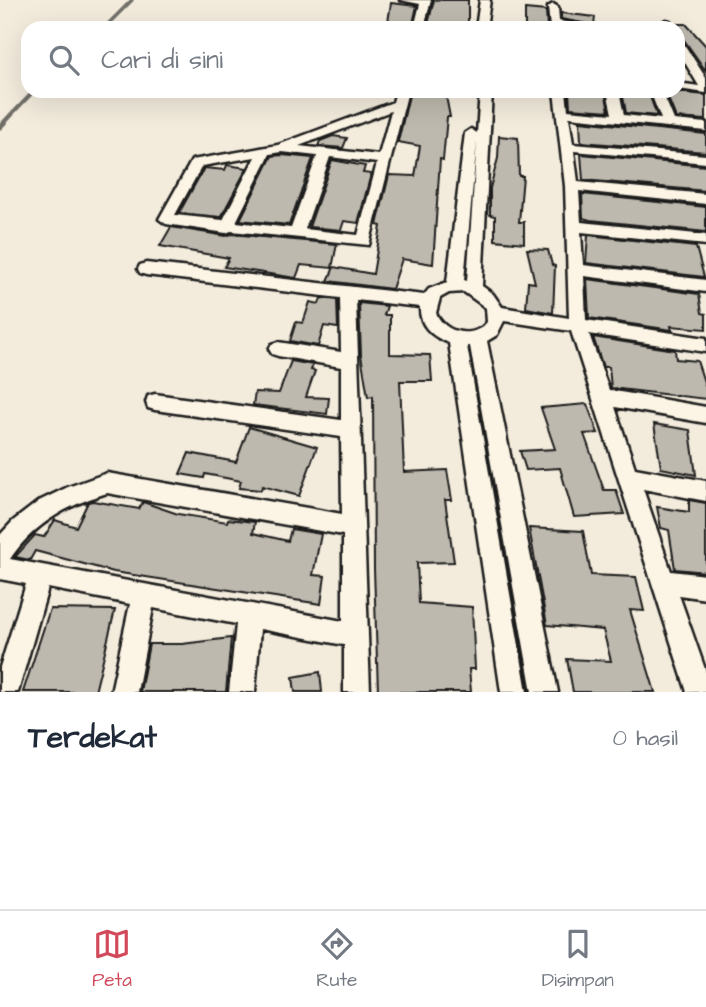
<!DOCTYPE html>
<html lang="id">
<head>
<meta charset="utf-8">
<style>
	:root { --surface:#fff; --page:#f6f6f7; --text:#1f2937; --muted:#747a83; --line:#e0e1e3; --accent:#d1495b }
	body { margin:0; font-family:"Architects Daughter",sans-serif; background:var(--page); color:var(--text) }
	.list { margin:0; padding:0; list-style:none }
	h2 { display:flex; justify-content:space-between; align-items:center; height:91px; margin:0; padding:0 28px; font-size:30px }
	h2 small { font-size:23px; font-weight:400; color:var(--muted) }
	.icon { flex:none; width:38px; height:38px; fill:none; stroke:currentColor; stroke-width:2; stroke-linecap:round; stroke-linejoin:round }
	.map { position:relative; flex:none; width:706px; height:692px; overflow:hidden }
	.search { position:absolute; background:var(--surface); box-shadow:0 7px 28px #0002; left:21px; right:21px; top:21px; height:77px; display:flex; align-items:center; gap:18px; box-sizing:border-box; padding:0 24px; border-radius:21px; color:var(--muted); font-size:26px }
	.sheet { height:217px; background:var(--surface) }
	nav { display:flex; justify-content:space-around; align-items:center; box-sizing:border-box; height:98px; border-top:2px solid var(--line); background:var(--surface); font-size:19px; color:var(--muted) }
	nav a { display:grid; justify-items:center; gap:4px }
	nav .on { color:var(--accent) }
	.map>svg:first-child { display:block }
</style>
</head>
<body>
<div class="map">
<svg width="706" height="692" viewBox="0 0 706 692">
	<rect width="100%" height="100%" fill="#f3ecdd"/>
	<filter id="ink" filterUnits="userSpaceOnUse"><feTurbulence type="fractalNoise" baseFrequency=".0143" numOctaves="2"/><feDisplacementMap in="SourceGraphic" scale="14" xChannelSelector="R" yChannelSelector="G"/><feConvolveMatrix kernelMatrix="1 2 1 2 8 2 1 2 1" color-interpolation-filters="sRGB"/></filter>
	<g filter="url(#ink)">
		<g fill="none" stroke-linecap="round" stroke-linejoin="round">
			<path stroke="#716e68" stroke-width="3.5" d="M104,28L132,0
				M10,116L34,91"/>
			<path stroke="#716e68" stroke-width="5" d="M0,127L12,114"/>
		</g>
		<path fill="#beb9ae" stroke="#1c1c1c" stroke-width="2" d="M434,0H468V28H427Z
			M391,3L417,6L412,28H387Z
			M525,9L546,11L547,28H525Z
			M561,13L595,17L594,25L561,19Z
			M675,24H686L706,46V71L684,40L678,38V28Z
			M410,91H445L450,117H447L443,160L440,159L433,264L402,259L392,289L328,281L334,267L373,274L381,226L377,225L389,175L415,176L420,146L398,142Z
			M569,91H605L609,111L570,108Z
			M622,91H648L657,116L626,113Z
			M665,91L706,95V120L676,118Z
			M580,121L706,134V152L581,142Z
			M333,136L347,138L343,148L318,146L320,141Z
			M499,136L518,138L519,176H523L519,222H524V243L495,240V216L490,215V188L498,158Z
			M581,154L706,166V191L583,180Z
			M282,155L313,158L289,225L240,220L272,156Z
			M332,160L365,166L363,173L371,174L358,223L344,221L341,230L309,227Z
			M227,165L247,168L221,217L179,213L204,168L225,170Z
			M582,194L706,207V232L590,220L583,218Z
			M171,227L226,236L231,234L337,244L332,268L301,265L296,278L224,267L229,258L160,246Z
			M588,235L696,247L704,277L586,263Z
			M527,249L548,250L552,265L555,266L553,313L526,308L528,282L535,283Z
			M587,279L699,294L702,313L706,314V329L671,326L672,330L589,318Z
			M321,298L337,300L338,328L324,326L318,346L290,341L296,322L303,323L310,302L319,304Z
			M359,303L387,306L384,315H390V354L430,355L432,381H400L404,472L447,470L452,500H445L454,562L417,563L419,603L472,607L475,669H469L471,692H378L374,569L373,396L368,397L361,355Z
			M593,337L675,350L676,359L697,361L706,388V399L611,388L609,367H603Z
			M291,361L313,365L311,370L315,371L306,397L329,398L327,414L253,405L255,392L279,393Z
			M587,404L598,433L584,434L604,490H616L624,514L574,517L560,468L526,470L520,451L555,449L541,408Z
			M654,424L690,430L696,475L661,468Z
			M249,427L317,447L299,496L262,486L261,490L239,488L241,481L205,474L204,478L180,474L189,453L236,462Z
			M689,500L706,503V572L675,569L669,530L661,528L657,507L689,512Z
			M93,501L139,509L143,502L178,514L227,522L228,519L255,522L253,533L288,541L291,529L321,534L313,575L325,576L321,604L114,572L35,551L30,560L15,557L35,535L44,537L55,520L76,527L88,502Z
			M529,528L583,531L591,575L636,577L644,611L630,610L655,692H573L567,659L611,661L603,630L547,625Z
			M50,609L115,610L95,692H23Z
			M231,638L226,692H140L149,644H182Z
			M320,672L322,692H295L293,677Z"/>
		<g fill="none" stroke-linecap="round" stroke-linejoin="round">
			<defs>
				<path id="minor" d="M400,0H431L424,28H414L420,4Z
					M480,0H490L486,28H476Z
					M553,4L558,7L559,21L599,28H550L548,7Z
					M666,20L670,21L674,28H664L661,23Z
					M678,40L682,41L706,78V93L678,89V83L699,86L678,51Z
					M396,91H408L369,245L231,231L226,233L166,224L159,219L192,160L278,145L393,102ZM391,111L379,155L299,146ZM282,152L317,156L291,228L236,222L270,154ZM255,157L223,220L175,215L202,166ZM330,157L377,163L358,235L305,229Z
					M480,91H492L482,286L493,294L502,307L569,318L565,186L554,91H566L568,110L612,114L607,91H619L624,115L661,119L650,91H662L674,120L706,123V131L569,117L573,144L706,155V163L574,151L578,182L706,194V204L579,191L581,222L706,235V245L581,232L583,265L706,280V292L584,276L586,320L706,338V352L589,334L609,390L706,407V423L615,407L635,468L706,481V501L643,489L671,571L706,575V599L679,595L706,672V692H687L571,331L504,321L497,335L487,341L558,692H532L470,346H467L527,692H501L449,343C433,337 419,326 420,307L356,300L370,692H344V645L260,629L255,692H229L236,624L153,608L137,692H111L130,604L48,588L18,692H0V667L26,584L0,579V535L13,521L39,501L68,487L107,473L342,514L341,437L155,410L148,408L146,402L148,396L155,394L341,420V367L278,356L272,354L269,349L272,344L278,342L341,352L340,298L146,275L140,273L138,269L140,265L146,263L424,295L429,289L447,282L465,133L471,129L477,133ZM477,140L467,281L464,280ZM464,292L486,308L487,322C473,340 444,333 436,313L440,298L449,293ZM107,493L343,535V621L10,559C34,524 67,505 107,493Z"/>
			</defs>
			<use href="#minor" stroke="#1c1c1c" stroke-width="5"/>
			<use href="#minor" fill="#fcf5e5" fill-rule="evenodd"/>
		</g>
	</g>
</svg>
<div class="search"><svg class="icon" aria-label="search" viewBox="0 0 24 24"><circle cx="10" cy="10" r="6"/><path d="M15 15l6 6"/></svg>Cari di sini</div>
</div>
<section class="sheet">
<h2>Terdekat<small>0 hasil</small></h2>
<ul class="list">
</ul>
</section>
<nav>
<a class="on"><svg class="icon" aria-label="map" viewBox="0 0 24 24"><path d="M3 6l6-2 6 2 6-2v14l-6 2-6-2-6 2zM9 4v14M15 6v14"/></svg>Peta</a>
<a><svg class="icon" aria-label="directions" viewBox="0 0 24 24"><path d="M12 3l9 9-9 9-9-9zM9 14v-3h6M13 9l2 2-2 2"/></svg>Rute</a>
<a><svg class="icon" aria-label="saved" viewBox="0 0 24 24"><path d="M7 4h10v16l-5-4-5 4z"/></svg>Disimpan</a>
</nav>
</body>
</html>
